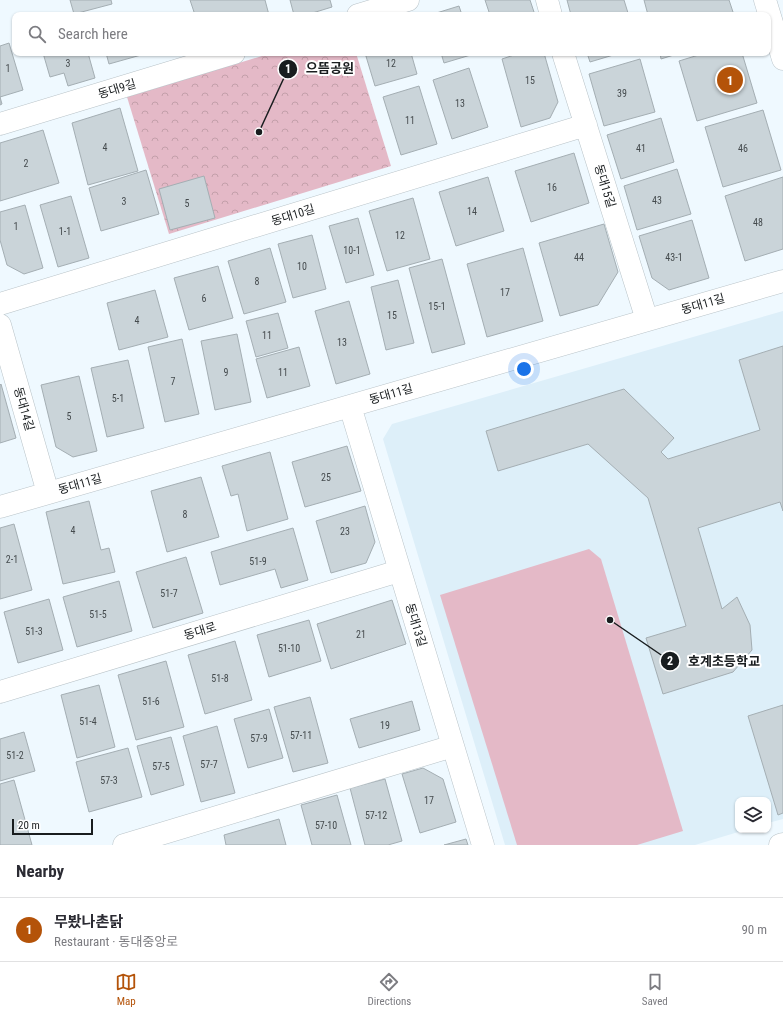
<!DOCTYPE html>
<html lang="en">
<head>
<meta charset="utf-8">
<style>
	:root { --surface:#fff; --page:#f2f2f3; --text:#2b2b33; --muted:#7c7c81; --line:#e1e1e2; --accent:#b45309 }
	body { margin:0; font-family:"Roboto Condensed","Noto Sans KR",sans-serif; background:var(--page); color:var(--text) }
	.controls { position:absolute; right:12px; bottom:12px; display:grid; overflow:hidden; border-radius:8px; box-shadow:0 1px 3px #0004 }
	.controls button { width:36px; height:36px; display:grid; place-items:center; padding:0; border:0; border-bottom:1px solid var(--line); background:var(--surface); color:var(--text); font:20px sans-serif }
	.scale { position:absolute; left:12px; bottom:10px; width:81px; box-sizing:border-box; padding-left:4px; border:2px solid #191d1f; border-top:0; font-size:11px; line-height:14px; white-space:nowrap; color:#191d1f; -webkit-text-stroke:3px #fff; paint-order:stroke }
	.you { position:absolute; left:524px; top:369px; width:14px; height:14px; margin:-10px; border:3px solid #fff; border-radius:50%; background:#1a73e8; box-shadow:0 0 0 6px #1a73e833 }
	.badge { display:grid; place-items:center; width:26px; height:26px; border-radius:50%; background:var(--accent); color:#fff; font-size:13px; font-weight:700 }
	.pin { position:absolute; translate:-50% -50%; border:2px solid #fff; box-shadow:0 1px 4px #0006 }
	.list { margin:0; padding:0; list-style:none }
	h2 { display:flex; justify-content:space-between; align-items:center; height:52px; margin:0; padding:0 16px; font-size:17px }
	h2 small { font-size:13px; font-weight:400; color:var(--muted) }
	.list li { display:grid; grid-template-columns:26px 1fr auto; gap:12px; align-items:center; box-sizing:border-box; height:64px; padding:0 16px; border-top:1px solid var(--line) }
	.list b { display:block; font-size:15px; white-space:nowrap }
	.list p { margin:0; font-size:13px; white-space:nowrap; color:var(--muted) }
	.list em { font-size:13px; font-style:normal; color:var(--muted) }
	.icon { flex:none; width:22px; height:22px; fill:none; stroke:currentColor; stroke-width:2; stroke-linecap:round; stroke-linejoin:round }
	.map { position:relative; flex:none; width:783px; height:845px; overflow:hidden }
	.search { position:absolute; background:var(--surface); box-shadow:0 1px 3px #0004; left:12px; right:12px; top:12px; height:44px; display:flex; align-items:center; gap:10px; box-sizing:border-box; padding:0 14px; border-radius:8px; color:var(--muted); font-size:15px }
	.sheet { height:116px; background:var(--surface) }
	nav { display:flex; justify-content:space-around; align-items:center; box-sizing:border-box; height:56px; border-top:1px solid var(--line); background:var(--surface); font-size:11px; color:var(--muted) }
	nav a { display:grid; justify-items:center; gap:2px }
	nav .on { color:var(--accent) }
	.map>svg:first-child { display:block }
</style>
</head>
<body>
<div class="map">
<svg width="783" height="845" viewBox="0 0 783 845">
	<defs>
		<pattern id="park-crowns" width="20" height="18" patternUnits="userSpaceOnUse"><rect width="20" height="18" fill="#e4b9c7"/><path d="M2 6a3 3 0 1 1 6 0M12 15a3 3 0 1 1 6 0" fill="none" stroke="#c39faa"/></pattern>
	</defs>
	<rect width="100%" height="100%" fill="#eff9ff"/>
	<path fill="#ddeff9" d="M783,311V819L768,823V800H738V830H745L695,845H505L383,439L392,424Z"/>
	<path fill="#e4b9c7" d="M589,549L601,559L683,831L637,845H517L440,595Z"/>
	<path fill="url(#park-crowns)" d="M272,53H356L391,166L169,234L127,97Z"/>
	<path fill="#cad4d9" stroke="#a4aeb3" d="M70,0H111L112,4L74,14Z
		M190,0H265L269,15H195Z
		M290,0H330L332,7L306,15H294Z
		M485,0H530L535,15H490Z
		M567,0H624L628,13L622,15H571Z
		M644,0H729L734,15H648Z
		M459,6L462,15H430Z
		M9,43L23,90L0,97L2,104L0,105V46Z
		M43,53H88L95,78L68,86L64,73L50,77Z
		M106,53H140L141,55L109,64Z
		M365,53H411L417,74L375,86Z
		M441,53H474V54L444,63Z
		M520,53H544L558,102L550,118L521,127L502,59Z
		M587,53H620L590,62Z
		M660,53H680L661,59Z
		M705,53H742L757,103L697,121L679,61Z
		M640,59L655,112L604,126L589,74Z
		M469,68L488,127L452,139L433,80Z
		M419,86L437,144L401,155L383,97Z
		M120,108L138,171L88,185L72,123Z
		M763,110L781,170L723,187L705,127Z
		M661,118L674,162L621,179L607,135Z
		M43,130L59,183L0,201V143Z
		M574,153L589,203L531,222L515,171Z
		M677,169L691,214L637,230L624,186Z
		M146,170L159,214L101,231L89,188Z
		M204,176L215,218L170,230L159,189Z
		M488,177L504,231L456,246L439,192Z
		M783,177V249L745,261L725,196Z
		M71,196L89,258L58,267L40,205Z
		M413,198L430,259L387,271L369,211Z
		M25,205L43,268L24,274L7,265L0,240V212Z
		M358,218L374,275L346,283L329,226Z
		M692,220L709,278L669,290L652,278L639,236Z
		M604,224L618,272L598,305L560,316L539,243Z
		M312,235L326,289L293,298L278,244Z
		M270,248L286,302L244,314L228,261Z
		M523,248L543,321L487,337L467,264Z
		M442,259L465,344L432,353L409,268Z
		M218,266L233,318L189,330L174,278Z
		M398,280L414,343L386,350L371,287Z
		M155,290L168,337L119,350L107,303Z
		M349,301L370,374L336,384L315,311Z
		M278,313L288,348L256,357L246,321Z
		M237,334L251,402L215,410L201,341Z
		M182,339L199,414L165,422L148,347Z
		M783,346V511L780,502L698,528L722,609L737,597L750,625L752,650L733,672L663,694L646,638L686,626L648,498L588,444L498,471L486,431L624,389L674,438L661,452L668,459L760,430L739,360Z
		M299,347L310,386L267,398L256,359Z
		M128,360L144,428L107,437L91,368Z
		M79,376L97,451L73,457L56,447L41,385Z
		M1,384L16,438L0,443V385Z
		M347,446L361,491L305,507L292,462Z
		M270,452L288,519L247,531L238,494L231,496L222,466Z
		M201,477L219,537L167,552L151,491Z
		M89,501L101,550L109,548L115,572L63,584L46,512Z
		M365,506L375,542L366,563L331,573L316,521Z
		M14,524L32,590L0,599V528Z
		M293,528L308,580L281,588L275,569L220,585L211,552Z
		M186,557L203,613L153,628L136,572Z
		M119,581L132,631L77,647L63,597Z
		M49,599L63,650L18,663L4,612Z
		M392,600L406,644L331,669L317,624Z
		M309,620L321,661L269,677L257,635Z
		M235,641L252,700L205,714L188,655Z
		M166,661L184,727L136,740L118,675Z
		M99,685L115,747L77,758L61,695Z
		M310,697L328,763L293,772L274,707Z
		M412,701L420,730L359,748L350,719Z
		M783,705V813L778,815L748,716Z
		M269,709L283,758L248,768L234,719Z
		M217,726L235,793L201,802L183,736Z
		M24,732L35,771L0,781V739Z
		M171,737L184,785L151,795L137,746Z
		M128,748L142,797L89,812L76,762Z
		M423,768L443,779L456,822L420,833L402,774Z
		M385,779L402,841L388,845H365L350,788Z
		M14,780L32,845H0V784Z
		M337,795L351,845H312L301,805Z
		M279,819L286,845H226L224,835Z
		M466,839L468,845H444Z"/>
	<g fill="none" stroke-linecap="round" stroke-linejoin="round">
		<defs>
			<path id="minor" d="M547,0L551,15
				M358,15L408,0
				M563,53L647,320
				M0,124L234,53
				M0,304L586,125
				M0,325L48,493
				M350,406L483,845
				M0,507L783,281
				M0,692L399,571
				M124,845L453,746
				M780,845L783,844"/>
			<path id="tertiary" d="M765,0L783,59"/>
		</defs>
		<use href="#minor" stroke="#b9c3c8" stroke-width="23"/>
		<use href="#tertiary" stroke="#b9c3c8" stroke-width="23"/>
		<use href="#minor" stroke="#fff" stroke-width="22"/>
		<use href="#tertiary" stroke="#fff" stroke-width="22"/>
	</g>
	<g text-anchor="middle" stroke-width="4" stroke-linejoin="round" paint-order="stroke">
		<g font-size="10" fill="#454b4e">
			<text x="68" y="67">3</text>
			<text x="391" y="67">12</text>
			<text x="8" y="72">1</text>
			<text x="530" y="84">15</text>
			<text x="622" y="97">39</text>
			<text x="460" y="107">13</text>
			<text x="410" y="124">11</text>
			<text x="105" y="151">4</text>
			<text x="641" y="152">41</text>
			<text x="743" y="152">46</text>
			<text x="26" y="167">2</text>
			<text x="552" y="191">16</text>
			<text x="657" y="204">43</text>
			<text x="124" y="205">3</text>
			<text x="187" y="207">5</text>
			<text x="472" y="215">14</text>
			<text x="758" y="226">48</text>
			<text x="16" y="230">1</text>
			<text x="65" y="235">1-1</text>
			<text x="400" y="239">12</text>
			<text x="352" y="254">10-1</text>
			<text x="579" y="261">44</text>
			<text x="674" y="261">43-1</text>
			<text x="302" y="270">10</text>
			<text x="257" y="285">8</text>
			<text x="505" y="296">17</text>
			<text x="204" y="302">6</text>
			<text x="437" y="310">15-1</text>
			<text x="392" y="319">15</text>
			<text x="137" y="324">4</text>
			<text x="267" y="339">11</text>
			<text x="342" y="346">13</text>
			<text x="226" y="376">9</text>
			<text x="283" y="376">11</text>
			<text x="173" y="385">7</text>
			<text x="118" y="402">5-1</text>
			<text x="69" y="420">5</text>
			<text x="326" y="481">25</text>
			<text x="185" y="518">8</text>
			<text x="73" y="534">4</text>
			<text x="345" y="535">23</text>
			<text x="12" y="563">2-1</text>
			<text x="258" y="565">51-9</text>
			<text x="169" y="597">51-7</text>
			<text x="98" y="618">51-5</text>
			<text x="34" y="635">51-3</text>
			<text x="361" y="638">21</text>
			<text x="289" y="652">51-10</text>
			<text x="220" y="682">51-8</text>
			<text x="151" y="705">51-6</text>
			<text x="88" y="725">51-4</text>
			<text x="385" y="729">19</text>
			<text x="301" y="739">57-11</text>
			<text x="259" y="742">57-9</text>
			<text x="15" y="759">51-2</text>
			<text x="209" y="768">57-7</text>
			<text x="161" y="770">57-5</text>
			<text x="109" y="784">57-3</text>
			<text x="429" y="804">17</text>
			<text x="376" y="819">57-12</text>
			<text x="326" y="829">57-10</text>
		</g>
		<g font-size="12" fill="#191d1f" stroke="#fff">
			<text transform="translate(117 89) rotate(-17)" y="4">동대9길</text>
			<text transform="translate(605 186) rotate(73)" y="4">동대15길</text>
			<text transform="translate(293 215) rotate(-17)" y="4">동대10길</text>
			<text transform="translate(703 304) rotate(-16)" y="4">동대11길</text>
			<text transform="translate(391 394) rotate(-16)" y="4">동대11길</text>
			<text transform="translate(24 409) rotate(74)" y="4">동대14길</text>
			<text transform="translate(80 484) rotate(-16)" y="4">동대11길</text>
			<text transform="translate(416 625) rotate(73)" y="4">동대13길</text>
			<text transform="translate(200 631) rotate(-17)" y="4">동대로</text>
		</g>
	</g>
	<path fill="none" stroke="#191d1f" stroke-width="1.5" d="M259 132L288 69M610 620L670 661"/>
	<g fill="#191d1f" stroke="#fff" stroke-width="1.5">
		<circle cx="259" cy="132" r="4"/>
		<circle cx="610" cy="620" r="4"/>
		<circle cx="288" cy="69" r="10"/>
		<circle cx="670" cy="661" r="10"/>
	</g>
	<g font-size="12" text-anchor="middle" font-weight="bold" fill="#fff">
		<text x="288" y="73">1</text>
		<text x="670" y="665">2</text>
	</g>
	<g font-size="13" text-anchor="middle" font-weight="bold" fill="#191d1f" stroke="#fff" stroke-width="4" stroke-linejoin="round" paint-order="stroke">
		<text x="330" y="73">으뜸공원</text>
		<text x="724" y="666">호계초등학교</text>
	</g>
</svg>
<div class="controls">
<button><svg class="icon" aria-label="layers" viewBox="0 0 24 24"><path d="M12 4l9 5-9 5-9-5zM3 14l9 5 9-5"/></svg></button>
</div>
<div class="scale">20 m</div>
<div class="you"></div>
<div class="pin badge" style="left:730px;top:80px">1</div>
<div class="search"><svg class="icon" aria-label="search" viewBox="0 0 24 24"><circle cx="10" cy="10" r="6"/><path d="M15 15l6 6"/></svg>Search here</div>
</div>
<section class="sheet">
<h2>Nearby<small></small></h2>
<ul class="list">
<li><span class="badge">1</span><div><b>무봤나촌닭</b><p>Restaurant · 동대중앙로</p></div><em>90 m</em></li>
</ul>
</section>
<nav>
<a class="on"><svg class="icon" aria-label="map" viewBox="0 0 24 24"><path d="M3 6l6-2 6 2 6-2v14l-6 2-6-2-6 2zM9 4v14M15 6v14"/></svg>Map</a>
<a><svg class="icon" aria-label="directions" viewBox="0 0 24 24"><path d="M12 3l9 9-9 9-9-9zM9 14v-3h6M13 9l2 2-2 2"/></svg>Directions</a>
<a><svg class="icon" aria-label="saved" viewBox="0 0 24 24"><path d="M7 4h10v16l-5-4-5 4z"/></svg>Saved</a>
</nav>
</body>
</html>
